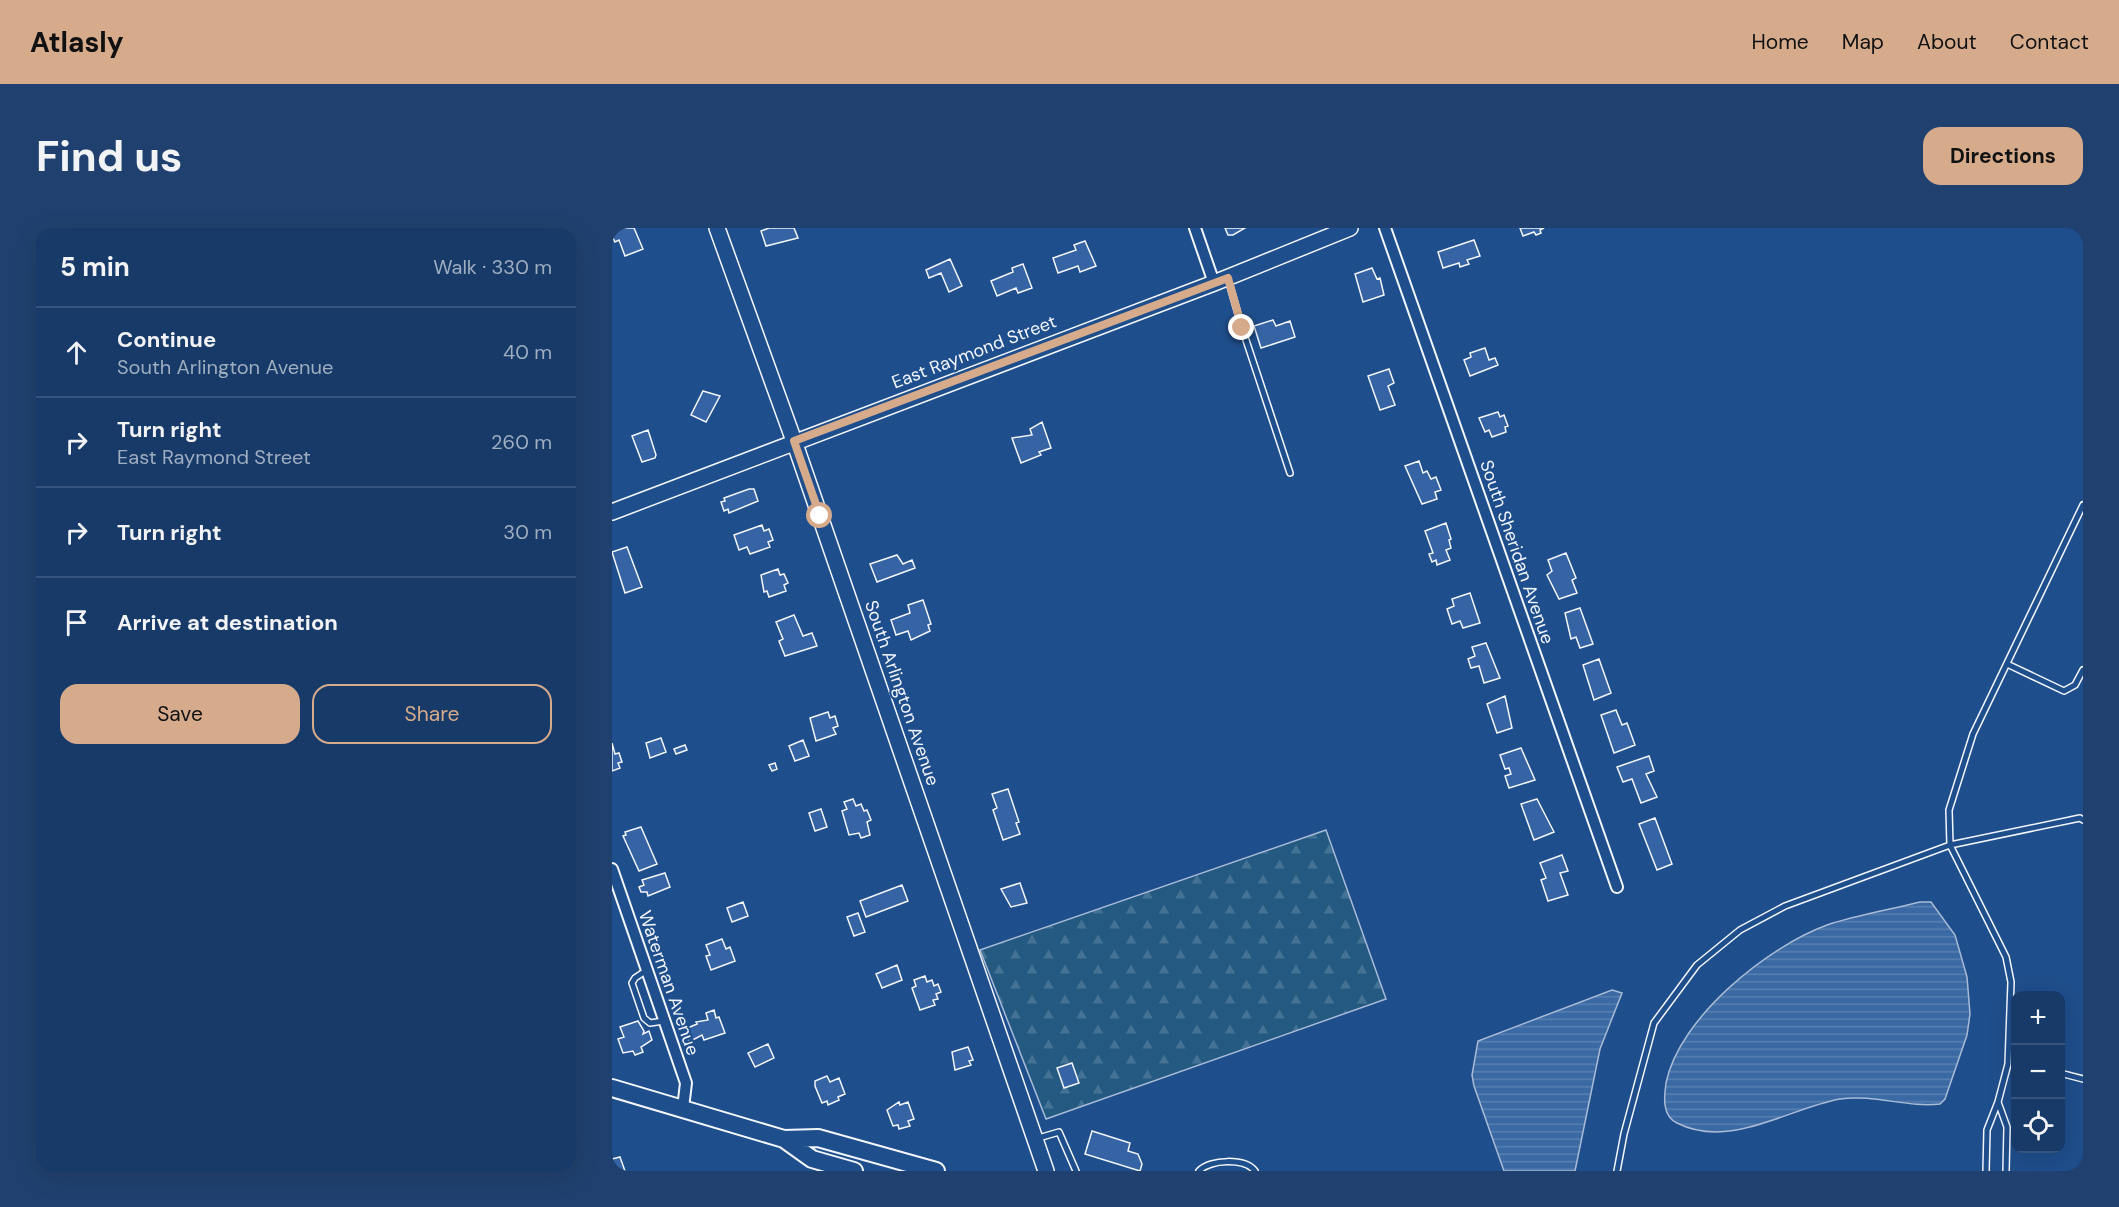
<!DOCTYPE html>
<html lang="en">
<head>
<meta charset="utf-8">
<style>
	:root { --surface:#173a69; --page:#20416f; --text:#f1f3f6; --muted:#9eadc0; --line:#36547d; --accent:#d6ab8b }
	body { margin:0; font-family:"DM Sans",sans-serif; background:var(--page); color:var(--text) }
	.controls { position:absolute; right:18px; bottom:18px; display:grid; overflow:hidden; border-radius:12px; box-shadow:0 6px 24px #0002 }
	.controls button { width:54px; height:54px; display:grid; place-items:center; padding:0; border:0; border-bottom:2px solid var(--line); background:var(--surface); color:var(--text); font:30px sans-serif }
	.stop { position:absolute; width:18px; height:18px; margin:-14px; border:4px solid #d6ab8b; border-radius:50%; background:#fff }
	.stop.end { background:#d6ab8b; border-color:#fff; box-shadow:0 2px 6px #0008 }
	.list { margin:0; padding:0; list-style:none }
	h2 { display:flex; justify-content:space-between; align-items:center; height:78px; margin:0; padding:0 24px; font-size:26px }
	h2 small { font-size:20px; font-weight:400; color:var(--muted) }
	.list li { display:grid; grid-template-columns:39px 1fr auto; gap:18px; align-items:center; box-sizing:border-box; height:90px; padding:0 24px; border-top:2px solid var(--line) }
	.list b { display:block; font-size:22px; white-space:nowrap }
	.list p { margin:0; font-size:20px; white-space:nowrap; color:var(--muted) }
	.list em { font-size:20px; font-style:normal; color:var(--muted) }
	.actions { display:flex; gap:12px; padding:18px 24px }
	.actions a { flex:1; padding:14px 0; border:2px solid var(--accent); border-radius:18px; text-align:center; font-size:21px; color:var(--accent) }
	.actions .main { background:var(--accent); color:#111 }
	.icon { flex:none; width:33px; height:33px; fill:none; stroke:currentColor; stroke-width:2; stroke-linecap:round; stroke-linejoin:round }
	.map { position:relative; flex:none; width:1471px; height:943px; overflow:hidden; border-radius:18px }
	header { display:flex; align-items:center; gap:36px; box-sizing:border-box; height:84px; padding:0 30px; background:var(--accent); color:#111 }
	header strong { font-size:28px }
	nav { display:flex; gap:33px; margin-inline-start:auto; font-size:21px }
	.intro { display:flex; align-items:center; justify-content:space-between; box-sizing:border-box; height:144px; padding:0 36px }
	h1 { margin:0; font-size:42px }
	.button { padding:15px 27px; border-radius:18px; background:var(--accent); color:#111; font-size:21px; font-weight:700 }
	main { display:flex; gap:36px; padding:0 36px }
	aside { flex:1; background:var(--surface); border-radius:18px; box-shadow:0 6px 24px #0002 }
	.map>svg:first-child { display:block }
</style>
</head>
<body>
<header>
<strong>Atlasly</strong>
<nav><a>Home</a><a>Map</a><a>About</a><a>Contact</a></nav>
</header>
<div class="intro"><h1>Find us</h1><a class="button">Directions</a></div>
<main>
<aside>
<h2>5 min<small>Walk · 330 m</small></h2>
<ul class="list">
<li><svg class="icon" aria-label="ahead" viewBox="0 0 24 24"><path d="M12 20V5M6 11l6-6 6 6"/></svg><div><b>Continue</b><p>South Arlington Avenue</p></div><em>40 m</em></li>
<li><svg class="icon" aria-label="right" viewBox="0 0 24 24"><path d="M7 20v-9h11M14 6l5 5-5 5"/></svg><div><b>Turn right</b><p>East Raymond Street</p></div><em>260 m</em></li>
<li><svg class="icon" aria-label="right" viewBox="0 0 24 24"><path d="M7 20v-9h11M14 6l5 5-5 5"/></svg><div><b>Turn right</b></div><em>30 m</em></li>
<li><svg class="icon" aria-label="arrive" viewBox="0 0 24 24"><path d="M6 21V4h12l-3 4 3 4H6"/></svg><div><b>Arrive at destination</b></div></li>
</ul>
<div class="actions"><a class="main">Save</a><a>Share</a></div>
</aside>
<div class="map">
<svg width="1471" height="943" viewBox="0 0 1471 943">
	<defs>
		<pattern id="forest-firs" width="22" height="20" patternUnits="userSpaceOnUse" patternTransform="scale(1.5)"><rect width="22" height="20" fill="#245a82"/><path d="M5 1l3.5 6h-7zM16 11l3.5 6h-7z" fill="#447295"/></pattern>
		<pattern id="water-rules" width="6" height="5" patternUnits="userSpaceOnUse" patternTransform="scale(1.5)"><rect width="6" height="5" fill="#3b69a3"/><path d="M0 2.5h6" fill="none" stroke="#587fb1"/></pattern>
	</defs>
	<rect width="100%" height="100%" fill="#1f4e8c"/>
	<path fill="url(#forest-firs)" stroke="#a8bbd7" stroke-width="1.5" d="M714,602L774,771L434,891L368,722Z"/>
	<path fill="url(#water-rules)" stroke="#a8bbd7" stroke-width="1.5" d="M1308,674H1319L1343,707L1355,749L1358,786L1355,807L1333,871L1328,876C1296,880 1262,866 1228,871C1177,880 1118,922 1065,895C1050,888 1052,869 1054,855C1067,790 1155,719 1215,697C1245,687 1277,682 1308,674Z
		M1000,762L1010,765L988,821L963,943H892L862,858L860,847L866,813Z"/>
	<path fill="#3563a3" stroke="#f2f6ff" stroke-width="1.5" d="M2,0H22L31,21L13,28L7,12L3,14L0,8Z
		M157,0H182L186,10L154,18L149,3Z
		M613,0H633L621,7H616Z
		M908,0H932L928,2L929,5L924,7L922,4L911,8Z
		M862,12L868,28L855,32L857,36L848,39L847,35L831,40L826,24Z
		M473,13L484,38L468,44L466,38L446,45L441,30L464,22L462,17Z
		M338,31L350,58L337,64L329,45L317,50L314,42Z
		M411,36L420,60L406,65L404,60L385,68L379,53L401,44L400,40Z
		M760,40L765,51L768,50L772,67L751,74L743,46Z
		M661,92L664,98L678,93L683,109L649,120L642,98Z
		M873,120L877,132L883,130L886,137L858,148L852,132L859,129L858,125Z
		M777,141L782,155L776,158L783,177L768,182L756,148Z
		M91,163L108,168L94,194L79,187Z
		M886,184L888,189L892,187L896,198L893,199L894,204L880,209L877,202L873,204L867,190Z
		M430,194L439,220L427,224L429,227L409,235L400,210L420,207L418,201Z
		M36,202L44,227L43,230L30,234L20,208Z
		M807,233L811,245L815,243L819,251L824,249L829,262L823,264L825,271L810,276L793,238Z
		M137,261H142L146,273L117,285L116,281L112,283L109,274L113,273L112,270Z
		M834,295L839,311L837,312L839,320L834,322L838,332L825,337L824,332L820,334L817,326L821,325L813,303Z
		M150,297L152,303L157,301L161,312L156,314L158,319L138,326L135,319L127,322L122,307Z
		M15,319L30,359L13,365L0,324Z
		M954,325L964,350L960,352L965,365L947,371L935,347L940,343L936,332Z
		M285,327L291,336L300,332L303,340L265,354L258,336Z
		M166,341L168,347L172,346L176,355L172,357L174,363L157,369L155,363L152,364L149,347Z
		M858,365L868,395L851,400L848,393L840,396L835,381L842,378L840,371Z
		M311,372L319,396L316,397L318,403L299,412L296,403L284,407L279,392L298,385L296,377Z
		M968,380L981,416L968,420L964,409L959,411L953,385Z
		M182,387L191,408L200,405L205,418L173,428L167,413L171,411L164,394Z
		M874,415L888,450L872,455L867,438L859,440L856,431L863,428L860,419Z
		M987,431L999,465L982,472L971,437Z
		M893,468L900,500L885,505L875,476Z
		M1004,482L1010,497L1015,495L1023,517L1002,525L989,487Z
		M216,484L218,490L223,488L226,498L221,500L224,506L204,513L198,490Z
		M49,510L54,524L38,530L34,515Z
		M191,512L197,528L183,533L177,518Z
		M0,515L3,526L7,525L10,534L6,535L8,540L0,543Z
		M73,517L75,522L64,526L62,521Z
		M909,520L923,552L897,560L893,548L899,546L897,540L893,541L888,527Z
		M1037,528L1042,543L1034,546L1045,569L1029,575L1020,551L1011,554L1005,539Z
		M163,535L165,541L160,543L157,537Z
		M396,561L407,594L404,595L408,606L391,612L381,582L385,580L380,566Z
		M241,571L244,578L249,576L252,583L255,582L259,592L255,594L258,607L249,610L247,605L237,607L230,583L235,581L232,574Z
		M925,571L942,604L922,612L909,576Z
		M209,581L215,599L203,603L197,585Z
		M1043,590L1060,636L1045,642L1027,596Z
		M29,599L45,636L27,643L11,608L14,607L13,604Z
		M950,627L956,643L948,645L956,667L936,673L929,652L934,650L928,635Z
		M53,645L58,659L36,668L35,664H29L27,659L32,657L30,652Z
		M408,655L415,675L399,679L389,661Z
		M290,657L296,673L254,689L248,673Z
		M131,674L136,688L120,694L115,680Z
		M246,685L253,704L242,708L235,689Z
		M110,711L114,721L118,719L123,733L99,742L94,728L98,727L94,717Z
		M285,737L290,752L270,760L264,746Z
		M313,748L315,754L320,752L322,758L326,756L329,764L324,766L326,771L321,772L323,777L308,782L300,760L304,758L302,752Z
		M102,782L104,790L107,789L113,805L92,812L90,807L77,814L73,801L85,796L84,794L96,792L94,785Z
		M26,793L32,803L31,806L37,803L40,812L29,819L31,824L23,827L21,823L11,825L6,811L12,809L8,799Z
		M156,816L162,830L143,839L136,825Z
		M356,819L361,832L357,833L359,837L343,842L340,824Z
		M460,835L467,855L452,860L445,840Z
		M215,848L218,854L227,850L233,866L226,869L227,872L216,877L215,873L210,875L203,858V853Z
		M287,874L288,877L296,874L302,891L296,893L298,898L287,901L286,897L281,898L275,882Z
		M480,903L518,915L516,923L526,926L530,936L528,943L473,926Z
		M8,929L13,943H0V931Z"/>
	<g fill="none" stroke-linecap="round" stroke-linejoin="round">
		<defs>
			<path id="service" d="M616,51L630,100L678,245
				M1395,436L1452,463L1463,457L1471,442
				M35,742L23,750L20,755L32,790L38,795L52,793
				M1448,845L1471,851
				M1386,874L1396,836L1399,754L1394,729L1338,617L1337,582L1361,506L1471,277
				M423,911L447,904L464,943
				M587,943C598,931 633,930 643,943
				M1005,943L1012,906L1042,795L1085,737L1128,702L1173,678L1338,617L1468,590L1471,592
				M1374,943L1375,902L1386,874L1395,899L1394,943"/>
			<path id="minor" d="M583,0L602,55
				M773,0L1005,659
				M0,641L74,855L71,880"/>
			<path id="secondary" d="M105,0L182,213L434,943
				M0,284L602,55L738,0"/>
			<path id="primary" d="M0,860L172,911L206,910L324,943
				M172,911L200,931L242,943"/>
		</defs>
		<use href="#service" stroke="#f2f6ff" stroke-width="8"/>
		<use href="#minor" stroke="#f2f6ff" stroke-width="14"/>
		<use href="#secondary" stroke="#f2f6ff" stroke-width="18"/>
		<use href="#primary" stroke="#f2f6ff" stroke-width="20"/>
		<use href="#service" stroke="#1f4e8c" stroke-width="5"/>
		<use href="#minor" stroke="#1f4e8c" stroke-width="10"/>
		<use href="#secondary" stroke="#1f4e8c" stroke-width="15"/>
		<use href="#primary" stroke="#1f4e8c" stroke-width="16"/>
	</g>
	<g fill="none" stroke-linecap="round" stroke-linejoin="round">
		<path stroke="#d6ab8b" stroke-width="8" d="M208,288L182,213L616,50L630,100"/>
	</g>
	<g text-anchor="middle" stroke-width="4.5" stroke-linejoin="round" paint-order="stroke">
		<g font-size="18" fill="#f2f6ff" stroke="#1f4e8c">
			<text transform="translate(362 124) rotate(-21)" y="6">East Raymond Street</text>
			<text transform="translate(905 324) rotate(71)" y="6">South Sheridan Avenue</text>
			<text transform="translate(290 465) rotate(71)" y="6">South Arlington Avenue</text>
			<text transform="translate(57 755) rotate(71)" y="6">Waterman Avenue</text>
		</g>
	</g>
</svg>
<div class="controls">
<button>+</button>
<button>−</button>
<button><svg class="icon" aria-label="locate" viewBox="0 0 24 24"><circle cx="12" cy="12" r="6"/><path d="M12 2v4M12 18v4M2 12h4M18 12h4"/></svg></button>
</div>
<div class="stop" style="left:208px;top:288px"></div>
<div class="stop end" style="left:630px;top:100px"></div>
</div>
</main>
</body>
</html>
